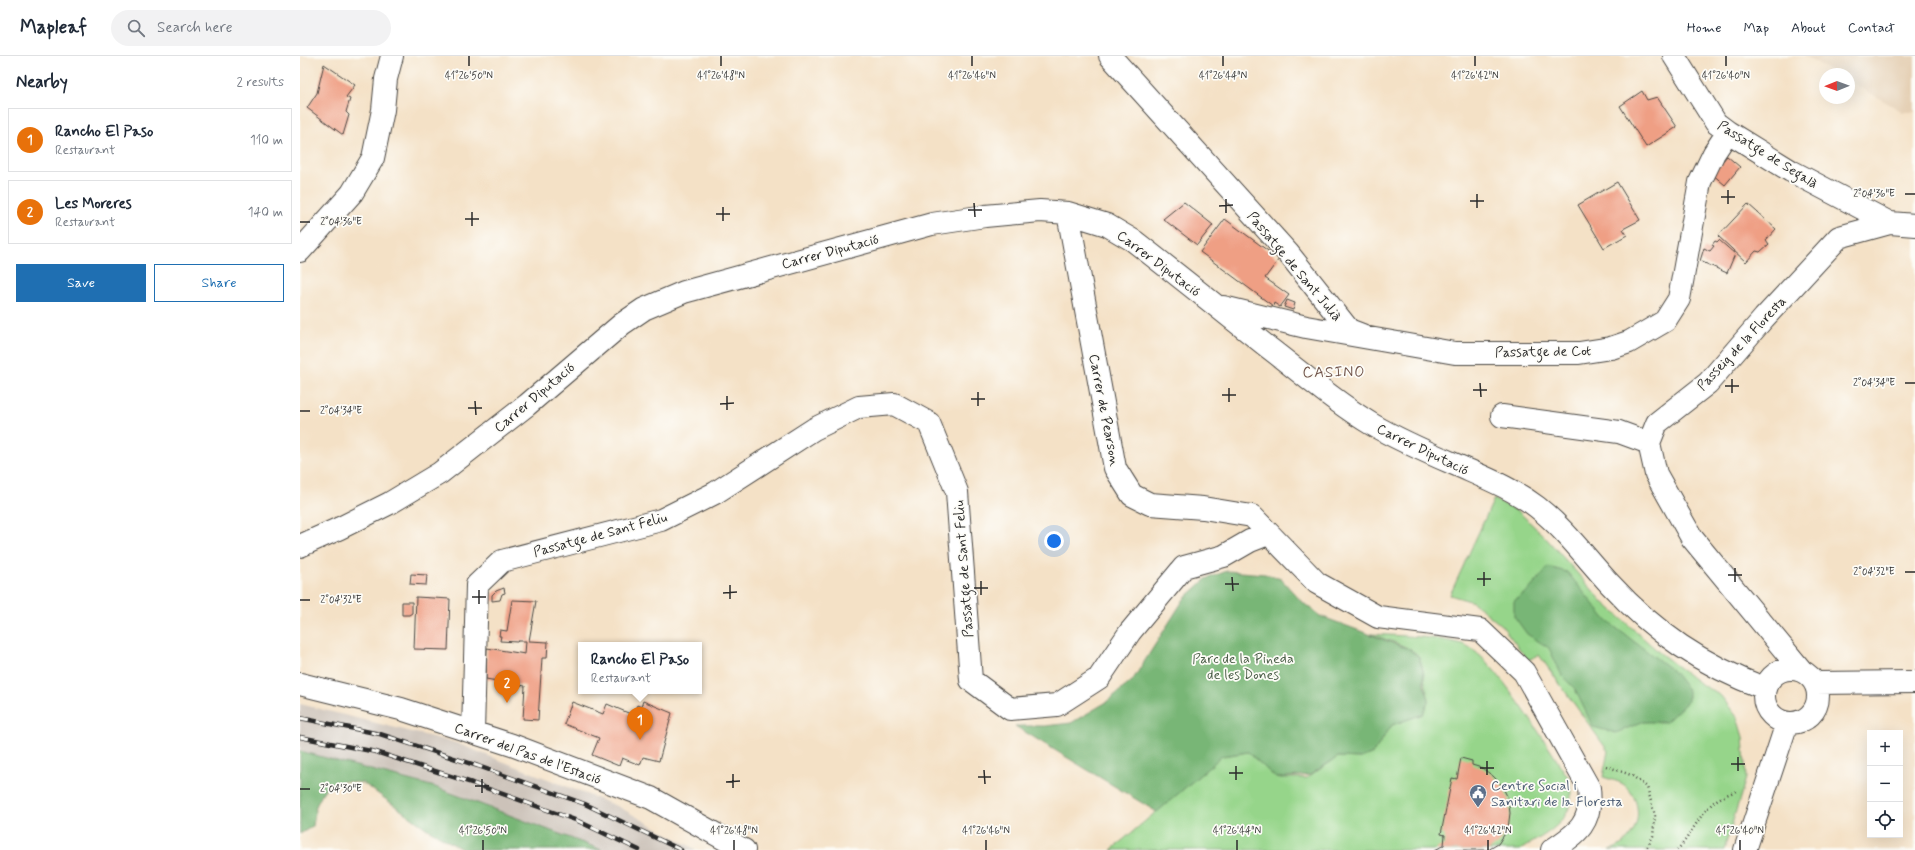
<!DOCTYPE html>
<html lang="en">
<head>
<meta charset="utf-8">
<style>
	:root { --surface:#fff; --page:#f2f2f3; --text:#1f2937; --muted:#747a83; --line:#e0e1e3; --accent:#1f6fb2 }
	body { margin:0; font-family:Mynerve,sans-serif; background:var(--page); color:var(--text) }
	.controls { position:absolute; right:12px; bottom:12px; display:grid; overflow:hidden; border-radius:0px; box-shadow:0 4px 16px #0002 }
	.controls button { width:36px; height:36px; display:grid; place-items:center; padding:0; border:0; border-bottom:1px solid var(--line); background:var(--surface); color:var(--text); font:20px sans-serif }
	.compass { position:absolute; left:1519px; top:12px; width:36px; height:36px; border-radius:50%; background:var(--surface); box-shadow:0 4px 16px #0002; rotate:269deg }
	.you { position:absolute; left:754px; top:485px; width:14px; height:14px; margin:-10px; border:3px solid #fff; border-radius:50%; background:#1a73e8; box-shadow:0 0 0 6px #1a73e833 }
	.badge { display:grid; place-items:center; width:26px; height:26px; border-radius:50%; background:var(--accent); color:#fff; font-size:13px; font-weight:700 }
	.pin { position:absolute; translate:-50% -33px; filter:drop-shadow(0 1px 2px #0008) }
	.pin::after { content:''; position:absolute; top:21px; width:14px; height:12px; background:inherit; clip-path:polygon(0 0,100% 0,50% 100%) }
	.popup { position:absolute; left:278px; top:586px; width:124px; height:52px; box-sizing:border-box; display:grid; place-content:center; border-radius:0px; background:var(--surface); filter:drop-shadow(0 1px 3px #0005); font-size:13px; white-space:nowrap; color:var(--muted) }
	.popup b { font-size:15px; color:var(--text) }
	.popup::after { content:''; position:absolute; left:50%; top:100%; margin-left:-8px; border:8px solid transparent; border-top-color:var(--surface) }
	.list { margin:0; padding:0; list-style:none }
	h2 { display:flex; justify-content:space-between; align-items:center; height:52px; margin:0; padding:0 16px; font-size:17px }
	h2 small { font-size:13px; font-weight:400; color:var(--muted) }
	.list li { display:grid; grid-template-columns:26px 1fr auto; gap:12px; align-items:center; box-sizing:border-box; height:64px; margin:0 8px 8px; padding:0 8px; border:1px solid var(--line); border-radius:0px }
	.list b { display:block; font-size:15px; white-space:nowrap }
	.list p { margin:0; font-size:13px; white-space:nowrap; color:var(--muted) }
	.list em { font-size:13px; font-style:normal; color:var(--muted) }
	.actions { display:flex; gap:8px; padding:12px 16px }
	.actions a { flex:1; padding:9px 0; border:1px solid var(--accent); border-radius:0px; text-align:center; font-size:14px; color:var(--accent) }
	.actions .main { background:var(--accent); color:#fff }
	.icon { flex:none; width:22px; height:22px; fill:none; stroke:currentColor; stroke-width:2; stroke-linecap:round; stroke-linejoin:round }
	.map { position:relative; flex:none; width:1615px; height:794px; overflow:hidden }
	header { display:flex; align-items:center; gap:24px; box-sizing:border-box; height:56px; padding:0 20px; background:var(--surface); border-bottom:1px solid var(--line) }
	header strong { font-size:19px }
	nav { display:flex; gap:22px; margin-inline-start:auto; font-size:14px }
	.search { width:280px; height:36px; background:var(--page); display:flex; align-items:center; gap:10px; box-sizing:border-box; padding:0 14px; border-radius:22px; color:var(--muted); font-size:15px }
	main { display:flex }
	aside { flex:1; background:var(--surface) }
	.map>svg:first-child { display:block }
</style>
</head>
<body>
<header>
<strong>Mapleaf</strong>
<div class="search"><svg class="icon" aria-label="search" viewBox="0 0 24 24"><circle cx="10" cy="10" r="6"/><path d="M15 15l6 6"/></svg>Search here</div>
<nav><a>Home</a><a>Map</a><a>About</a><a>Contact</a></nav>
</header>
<main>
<aside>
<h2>Nearby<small>2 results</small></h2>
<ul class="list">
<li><span class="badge" style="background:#e8710a">1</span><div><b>Rancho El Paso</b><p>Restaurant</p></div><em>110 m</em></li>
<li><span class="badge" style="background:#e8710a">2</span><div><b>Les Moreres</b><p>Restaurant</p></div><em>140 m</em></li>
</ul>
<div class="actions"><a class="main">Save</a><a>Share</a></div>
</aside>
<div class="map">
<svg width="1615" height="794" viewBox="0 0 1615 794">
	<rect width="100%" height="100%" fill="#fdfcf7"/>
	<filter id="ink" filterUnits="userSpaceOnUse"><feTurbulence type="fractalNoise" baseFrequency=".025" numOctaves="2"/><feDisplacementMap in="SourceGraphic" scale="8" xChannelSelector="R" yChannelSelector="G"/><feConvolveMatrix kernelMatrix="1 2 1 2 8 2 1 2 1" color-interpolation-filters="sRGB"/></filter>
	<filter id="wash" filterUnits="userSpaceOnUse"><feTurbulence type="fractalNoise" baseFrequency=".012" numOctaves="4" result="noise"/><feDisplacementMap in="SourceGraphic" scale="16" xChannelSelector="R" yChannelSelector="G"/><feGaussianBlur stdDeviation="0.9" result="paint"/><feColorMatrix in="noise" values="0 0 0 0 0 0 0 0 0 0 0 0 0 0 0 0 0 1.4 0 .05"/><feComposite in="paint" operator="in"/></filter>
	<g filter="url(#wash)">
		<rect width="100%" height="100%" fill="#f4e1c6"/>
		<path fill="#e5d0b5" d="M1505,0H1615V56H1603L1549,25V18H1537Z"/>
		<path fill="#ccc2b9" d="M0,648L156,687L319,751L397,794H302L135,731L0,695Z"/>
		<path fill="#96d58a" stroke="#60805a" d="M1194,443L1219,456L1245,481L1304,547L1360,597L1399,627L1421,640L1437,661L1443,681L1446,722L1424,794H1310C1339,786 1348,747 1323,728C1318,725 1309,723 1303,721L1308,695L1239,599L1228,604L1202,570L1173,546L1150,539Z
			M1071,578C1101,580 1133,580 1162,588C1192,596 1248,692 1268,721C1281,763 1250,775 1220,794H811L922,700L948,696L976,722H1007L1038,701L1061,702L1073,697L1092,669L1123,658L1129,643C1124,630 1125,617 1120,603C1116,591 1082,583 1071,578Z"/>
		<path fill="#78b676" stroke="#527050" d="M1248,511L1267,516L1307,565L1373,615L1388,634V645L1366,666H1342L1316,677L1293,671L1275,633L1262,620L1249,592L1227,578L1214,560V545L1230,533Z
			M927,515L965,518L981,523L1001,545L1020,560L1109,593L1119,601L1123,615L1124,630L1129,643L1123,658L1092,669L1073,697L1061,702L1038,701L1010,719L976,722L948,696L922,700L857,756L715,670H745L771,667L805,647L832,625L884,543L906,523Z
			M0,695L135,731L302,794H163L126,772L63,727L45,725L26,731L16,750L13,770L0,778Z"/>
		<g id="blocks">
			<path fill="#ef9f84" d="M24,8L55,29L46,41L50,43L46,56L49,59L43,79L7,52L17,37Z
				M1342,35L1347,44L1357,41L1377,71L1346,91L1320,50Z
				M1427,100L1440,111L1425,129L1412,118Z
				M1317,126L1340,164L1323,173L1327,179L1304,192L1278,149Z
				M884,146L913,169L897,189L863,163Z
				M1448,148L1476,173L1466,184L1469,188L1460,196L1456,195L1446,206L1418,180Z
				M925,163L979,203L965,222L989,239L980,251L974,247L973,250L900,196Z
				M1419,184L1435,198L1427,217L1400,205L1404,192L1410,195L1414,190L1412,189L1415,185L1417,186Z
				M987,244L995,247L993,254L984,251Z
				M111,518L127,519L126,529L110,528Z
				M204,532L205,537L202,538L200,544L192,545V539L196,535Z
				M116,541L150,543L148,594L114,593Z
				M212,544L236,545L229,585L248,586L247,602H242L238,664L223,663L225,630L186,623L187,592L225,598L226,585H218L217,586L200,585L201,580H199L200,574L207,575Z
				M102,546H112V557L109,559H102Z
				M343,645L372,657L359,705L343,701L340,709L322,702L319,710L292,699L299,682L264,668L272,646L303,658L307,648L333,659L337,649L341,651Z
				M1161,702L1172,705V709L1182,712L1193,720L1201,728L1208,742L1210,757L1208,773L1198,788L1188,794H1135L1144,789L1145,779L1141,778L1152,722L1157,723Z"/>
		</g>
	</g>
	<g filter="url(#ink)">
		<use href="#blocks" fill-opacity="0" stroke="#494642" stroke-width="1"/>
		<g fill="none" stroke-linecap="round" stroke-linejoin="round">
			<defs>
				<path id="minor" d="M810,0L988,197L1049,274L1062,279
					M1374,0L1416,67L1428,76L1491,115L1590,167
					M768,157L815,412L832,439L850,448L903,452L952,460L1017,527L1078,561L1180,574L1224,616L1289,732C1293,767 1278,777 1252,794
					M0,195L52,137L73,102L83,54L86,23L92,0
					M923,251L1006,271L1155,297H1279L1311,292L1329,286L1365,265L1379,243L1400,126L1414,97L1428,76
					M1202,360L1319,376L1349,387
					M0,490L40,472L90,447L140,417L227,349L322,268L344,253L384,236L632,168L685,160L740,155L768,157L807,169L834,185C879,220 924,256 969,292C1003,318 1036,347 1073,369C1104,387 1136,400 1168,414C1193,425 1216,435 1237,451C1265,473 1286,502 1310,528C1355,577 1402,609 1464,632
					M1464 640a27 27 0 1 1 54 0a27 27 0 1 1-54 0Z
					M1501,614L1392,482L1356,418L1349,387L1357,367L1408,327L1464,262L1539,181L1590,167L1615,169
					M1515,627L1615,626
					M0,628L101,653L212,689L351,742L444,794
					M173,676L177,529L202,505L361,464L415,437L514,373L559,351L594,348L629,367L657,436L671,624L710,653L757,649L799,622L830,576L884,511L924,500L950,485L968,478
					M1445,794L1487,667"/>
			</defs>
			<use href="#minor" stroke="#494642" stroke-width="24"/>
			<path stroke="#494642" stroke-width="2.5" stroke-dasharray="1 3" stroke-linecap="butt" d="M1306,710L1331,719L1347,731L1355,760L1353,780L1346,794
				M1377,794C1391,780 1398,760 1413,747C1419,741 1430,738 1438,734"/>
			<use href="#minor" stroke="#fff" stroke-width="22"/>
			<defs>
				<path id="rail" d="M0,662L80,678L178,710L285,748L381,794
					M0,681L76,696L172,727L278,765L339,794"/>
			</defs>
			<use href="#rail" stroke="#2b2b2b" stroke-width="4.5"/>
			<use href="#rail" stroke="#fdfcf7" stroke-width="3" stroke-dasharray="9" stroke-linecap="butt"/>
		</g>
	</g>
	<path fill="none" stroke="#2b2b2b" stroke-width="1.5" d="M169,0V10M421,0V10M672,0V10M923,0V10M1175,0V10M1426,0V10M1428,134V148M1177,138V152M1605,138H1615M1421,141H1435M926,143V157M1170,145H1184M674,147L675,161M919,150L933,149M423,151V165M668,154H682M172,156V170M416,158H430M165,163H179M0,166H10M1432,323V337M1180,327L1181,341M1605,327H1615M1425,330H1439M929,332V346M1173,334H1187M678,336V350M922,339H936M427,340V354M671,343H685M175,345L176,359M420,348L434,347M168,352H182M0,355H10M1435,512V526M1184,516V530M1605,516H1615M1428,519H1442M932,521L933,535M1177,523H1191M681,525V539M925,528H939M430,529V543M674,532H688M179,534V548M423,537L437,536M172,541H186M0,544H10M1438,701V715M1187,705V719M1431,708H1445M936,710V724M1180,712H1194M684,714L685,728M929,717H943M433,718V732M678,721H691M182,723V737M426,726L440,725M175,730H189M0,733H10M183,784V794M434,784V794M686,784V794M937,784V794M1188,784V794M1440,784V794"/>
	<defs>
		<symbol id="civic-pin" viewBox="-11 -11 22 30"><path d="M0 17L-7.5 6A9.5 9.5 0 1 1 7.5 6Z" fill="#5c6f8a" stroke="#fdfcf7"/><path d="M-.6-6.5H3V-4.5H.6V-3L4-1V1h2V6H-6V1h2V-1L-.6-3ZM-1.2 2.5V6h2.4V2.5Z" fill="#fff"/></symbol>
	</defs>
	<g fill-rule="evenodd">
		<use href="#civic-pin" x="1168" y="727" width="20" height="27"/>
	</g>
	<g text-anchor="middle" stroke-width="3.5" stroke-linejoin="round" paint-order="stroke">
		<g font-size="14" fill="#2b2b2b" stroke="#fdfcf7">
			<text transform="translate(1468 98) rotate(32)" y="5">Passatge de Segalà</text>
			<text transform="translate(530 195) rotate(-15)" y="5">Carrer Diputació</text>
			<text transform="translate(859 207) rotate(37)" y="5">Carrer Diputació</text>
			<text transform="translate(995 210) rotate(50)" y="5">Passatge de Sant Julià</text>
			<text transform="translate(1441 287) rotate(-47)" y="5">Passeig de la Floresta</text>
			<text transform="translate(1243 295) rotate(-1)" y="5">Passatge de Cot</text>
			<text transform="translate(234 341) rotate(-40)" y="5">Carrer Diputació</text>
			<text transform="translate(805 354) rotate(79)" y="5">Carrer de Pearson</text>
			<text transform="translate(1123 393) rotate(26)" y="5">Carrer Diputació</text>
			<text transform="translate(300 478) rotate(-15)" y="5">Passatge de Sant Feliu</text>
			<text transform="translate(663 513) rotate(-94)" y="5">Passatge de Sant Feliu</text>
			<text transform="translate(228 697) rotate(20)" y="5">Carrer del Pas de l'Estació</text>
		</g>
		<g font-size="14" fill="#4b5e48" stroke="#fdfcf7">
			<text x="943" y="607">Parc de la Pineda<tspan x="943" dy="16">de les Dones</tspan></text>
		</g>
		<g font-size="14" fill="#4e5e75" stroke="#fdfcf7" text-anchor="start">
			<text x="1191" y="734">Centre Social i<tspan x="1191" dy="16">Sanitari de la Floresta</tspan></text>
		</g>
		<g font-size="15" letter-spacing="1" fill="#70544a" stroke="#fdfcf7">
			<text x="1034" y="321">CASINO</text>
		</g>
	</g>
	<g font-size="10" text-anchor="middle" fill="#2b2b2b" stroke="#fdfcf7" stroke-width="3.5" stroke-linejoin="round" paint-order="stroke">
		<text x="169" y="23">41°26'50"N</text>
		<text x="421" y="23">41°26'48"N</text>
		<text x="672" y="23">41°26'46"N</text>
		<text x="923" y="23">41°26'44"N</text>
		<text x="1175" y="23">41°26'42"N</text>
		<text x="1426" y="23">41°26'40"N</text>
		<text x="1574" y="141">2°04'36"E</text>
		<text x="41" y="169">2°04'36"E</text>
		<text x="1574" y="330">2°04'34"E</text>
		<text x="41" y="358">2°04'34"E</text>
		<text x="1574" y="519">2°04'32"E</text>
		<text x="41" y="547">2°04'32"E</text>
		<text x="41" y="736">2°04'30"E</text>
		<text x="183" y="778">41°26'50"N</text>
		<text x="434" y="778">41°26'48"N</text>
		<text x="686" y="778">41°26'46"N</text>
		<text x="937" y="778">41°26'44"N</text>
		<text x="1188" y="778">41°26'42"N</text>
		<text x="1440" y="778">41°26'40"N</text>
	</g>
</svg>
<div class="controls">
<button>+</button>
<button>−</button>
<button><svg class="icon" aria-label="locate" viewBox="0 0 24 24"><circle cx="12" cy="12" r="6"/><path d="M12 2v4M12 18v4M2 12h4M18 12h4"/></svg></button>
</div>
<svg class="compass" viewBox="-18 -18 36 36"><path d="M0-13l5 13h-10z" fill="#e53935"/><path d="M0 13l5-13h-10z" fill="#747a83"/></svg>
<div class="you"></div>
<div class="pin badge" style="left:340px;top:684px;background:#e8710a">1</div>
<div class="popup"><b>Rancho El Paso</b>Restaurant</div>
<div class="pin badge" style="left:207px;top:647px;background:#e8710a">2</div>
</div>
</main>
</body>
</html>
